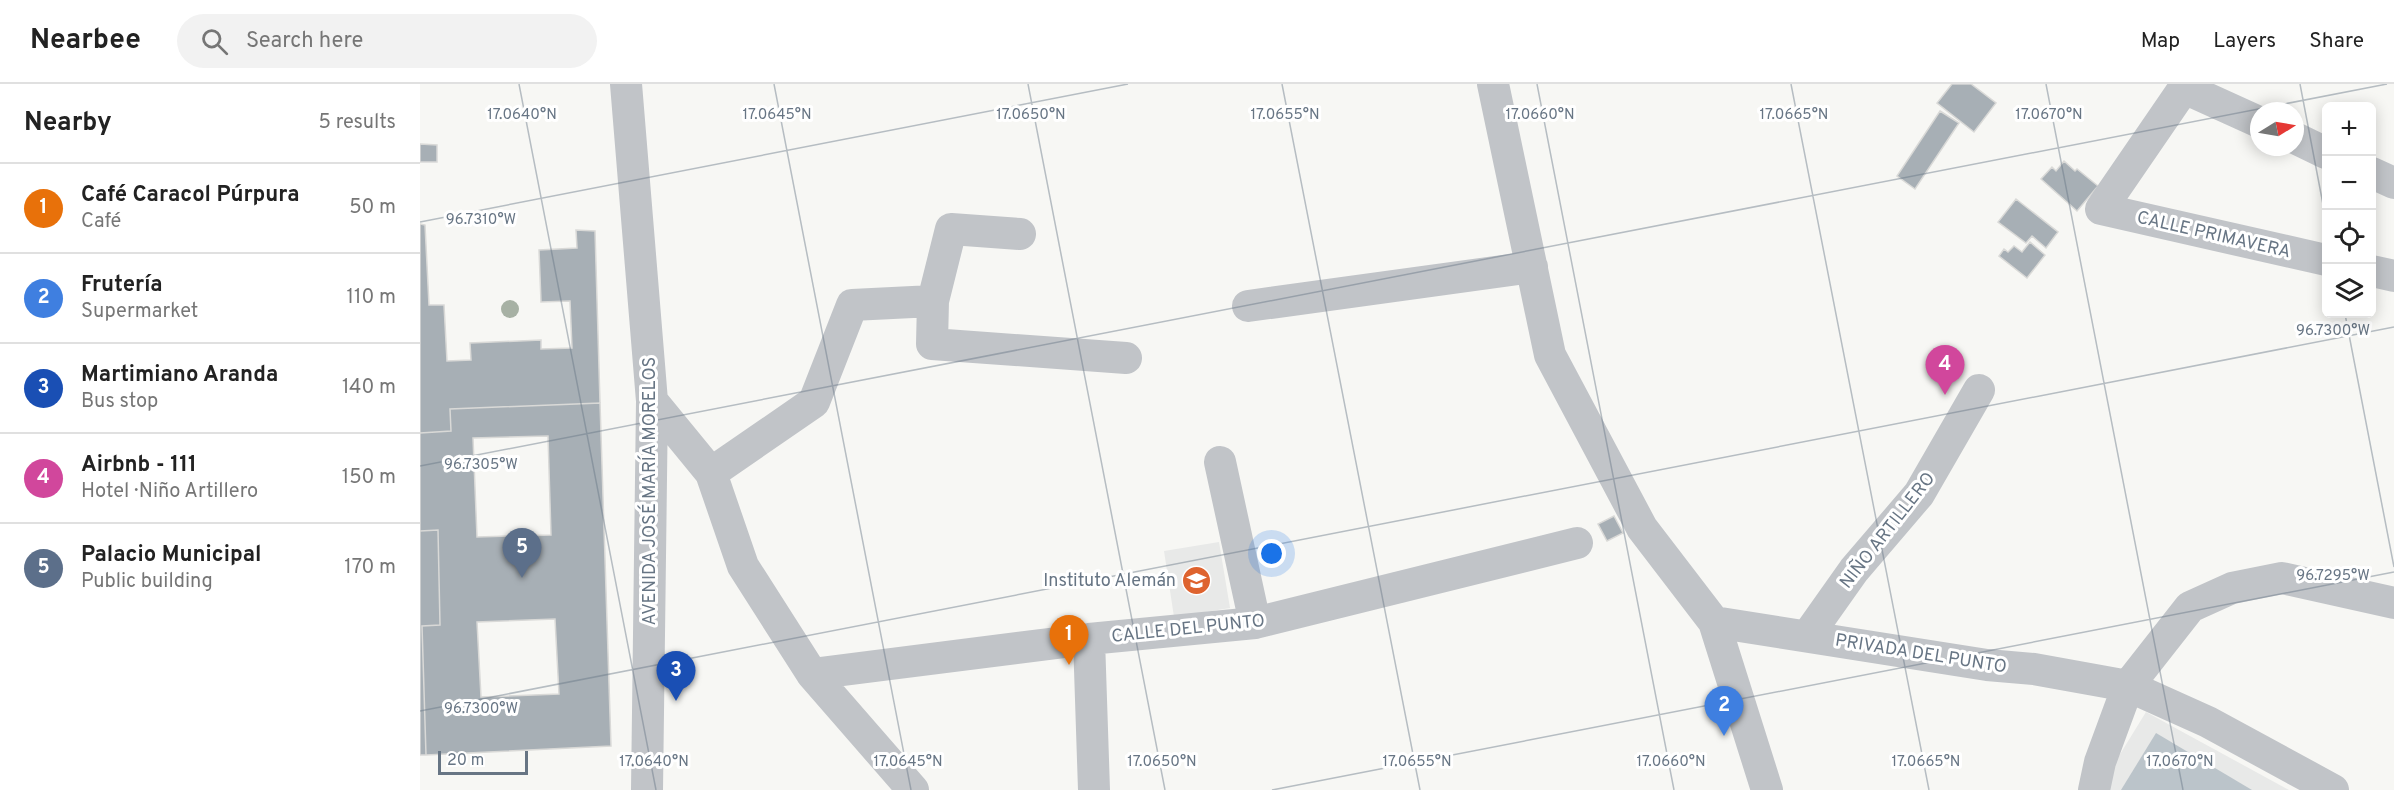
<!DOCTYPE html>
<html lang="en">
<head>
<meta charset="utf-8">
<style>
	:root { --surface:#fff; --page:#f2f2f2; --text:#222; --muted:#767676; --line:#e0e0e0; --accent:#0f766e }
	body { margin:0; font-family:Overpass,sans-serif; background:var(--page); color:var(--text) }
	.controls { position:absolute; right:18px; top:18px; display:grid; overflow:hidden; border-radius:9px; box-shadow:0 3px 15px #0003 }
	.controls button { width:54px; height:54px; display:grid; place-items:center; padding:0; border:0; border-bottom:2px solid var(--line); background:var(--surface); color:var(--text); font:30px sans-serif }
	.compass { position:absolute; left:1830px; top:18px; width:54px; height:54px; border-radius:50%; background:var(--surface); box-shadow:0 3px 15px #0003; rotate:79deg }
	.scale { position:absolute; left:18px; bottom:15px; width:90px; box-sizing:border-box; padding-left:6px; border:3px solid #677584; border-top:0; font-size:16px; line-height:21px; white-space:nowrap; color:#677584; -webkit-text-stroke:4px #fff; paint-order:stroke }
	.you { position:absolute; left:852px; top:470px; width:21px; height:21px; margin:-15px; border:4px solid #fff; border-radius:50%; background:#1a73e8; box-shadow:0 0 0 9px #1a73e833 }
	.badge { display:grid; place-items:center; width:39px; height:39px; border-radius:50%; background:var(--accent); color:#fff; font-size:20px; font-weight:700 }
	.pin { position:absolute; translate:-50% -50px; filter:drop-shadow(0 2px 3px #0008) }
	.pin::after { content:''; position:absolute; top:32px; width:21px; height:18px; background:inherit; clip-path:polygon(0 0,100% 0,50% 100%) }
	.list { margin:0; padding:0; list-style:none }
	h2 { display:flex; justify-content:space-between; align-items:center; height:78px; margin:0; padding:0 24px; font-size:26px }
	h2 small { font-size:20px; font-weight:400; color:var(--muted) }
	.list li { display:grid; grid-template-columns:39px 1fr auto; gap:18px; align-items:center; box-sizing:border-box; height:90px; padding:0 24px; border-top:2px solid var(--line) }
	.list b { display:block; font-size:22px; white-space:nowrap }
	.list p { margin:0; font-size:20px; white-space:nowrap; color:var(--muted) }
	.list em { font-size:20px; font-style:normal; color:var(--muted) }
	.icon { flex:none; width:33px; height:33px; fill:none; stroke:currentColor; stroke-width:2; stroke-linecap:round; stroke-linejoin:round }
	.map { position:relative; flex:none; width:1974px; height:706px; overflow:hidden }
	header { display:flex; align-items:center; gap:36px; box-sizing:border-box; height:84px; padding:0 30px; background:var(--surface); border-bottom:2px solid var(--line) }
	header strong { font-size:28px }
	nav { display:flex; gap:33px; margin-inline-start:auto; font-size:21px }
	.search { width:420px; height:54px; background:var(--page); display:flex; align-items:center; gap:15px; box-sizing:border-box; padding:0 21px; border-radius:33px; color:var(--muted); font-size:22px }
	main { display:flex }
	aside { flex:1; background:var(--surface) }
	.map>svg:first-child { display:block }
</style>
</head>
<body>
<header>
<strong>Nearbee</strong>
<div class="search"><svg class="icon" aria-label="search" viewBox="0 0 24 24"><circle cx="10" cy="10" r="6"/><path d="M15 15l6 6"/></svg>Search here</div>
<nav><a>Map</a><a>Layers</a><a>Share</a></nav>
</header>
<main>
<aside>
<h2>Nearby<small>5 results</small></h2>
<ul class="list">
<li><span class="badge" style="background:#e8710a">1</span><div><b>Café Caracol Púrpura</b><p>Café</p></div><em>50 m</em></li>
<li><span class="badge" style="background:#3f7fe0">2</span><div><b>Frutería</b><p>Supermarket</p></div><em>110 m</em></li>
<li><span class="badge" style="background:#1a4fb4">3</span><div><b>Martimiano Aranda</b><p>Bus stop</p></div><em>140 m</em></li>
<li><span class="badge" style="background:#d1479c">4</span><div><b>Airbnb - 111</b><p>Hotel · Niño Artillero</p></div><em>150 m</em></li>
<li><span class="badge" style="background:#5c6f8a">5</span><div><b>Palacio Municipal</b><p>Public building</p></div><em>170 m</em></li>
</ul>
</aside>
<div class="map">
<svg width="1974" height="706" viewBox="0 0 1974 706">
	<rect width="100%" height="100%" fill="#f7f7f4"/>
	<path fill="#e8e9e8" d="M799,458L810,524L754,533L744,467Z
		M1726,628L1869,706H1688L1694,680Z"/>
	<path fill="#bbc4ca" d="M1736,649L1832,706H1701Z"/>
	<path fill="#a7afb5" stroke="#d9d9d7" stroke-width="1.5" fill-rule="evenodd" d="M1532,0H1551L1576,19L1554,48L1517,19Z
		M1520,27L1539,39L1495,105L1477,92Z
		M0,60L17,61V78H0Z
		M1644,77L1655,87L1657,85L1678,102L1657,127L1621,95L1632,83L1636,87Z
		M1596,115L1638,148L1626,164L1612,152L1606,159L1578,138Z
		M0,140L5,141L9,221H24L27,277L51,276L50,259L121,256V265L152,264L150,217L121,218L119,166L157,164L156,146L175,147L180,319L30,325L31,347L0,349Z
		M1610,158L1625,171L1607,194L1579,172L1584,165L1588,168L1594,162L1602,168Z
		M180,319L191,662L6,671L2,542L20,541L18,446L0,447V349L31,347L30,325ZM128,352L131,451L57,453L53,354ZM135,535L139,610L61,613L57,538Z
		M1194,432L1203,449L1187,457L1178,440Z
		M18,446L20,541L2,542L6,671H0V447Z"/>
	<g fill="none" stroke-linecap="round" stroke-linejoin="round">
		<path stroke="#c1c4c8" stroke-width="32" d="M206,0L232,317L227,706
			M1073,0L1130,271L1222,444L1294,538L1347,706
			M1839,38L1764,4L1681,125L1906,176
			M1875,54L1906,69
			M1952,89L1974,99
			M600,150L531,145L513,217L512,260L706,274
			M1952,187L1974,192
			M828,222L1112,183
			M232,317L291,389L323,482L392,590L493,706
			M800,378L835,539
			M291,389L394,318L432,221L513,217
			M1294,538L1567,581L1614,585L1708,602L1788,638L1913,706
			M1388,551L1434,486L1499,410L1559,306
			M669,555L674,706
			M392,590L669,555L835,539L1157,459
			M1674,706L1680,678L1708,602L1770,523L1812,504L1862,494L1974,519"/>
	</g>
	<circle fill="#a7b1a4" cx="90" cy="225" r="9"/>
	<path fill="none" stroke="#677584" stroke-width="1.5" stroke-opacity="0.45" d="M99,0L236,706M354,0L491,706M608,0L745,706M862,0L1000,706M1117,0L1254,706M1371,0L1509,706M1626,0L1763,706M1880,0L1906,136M0,138L708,0M1925,230L1974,483M0,382L1967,0M0,627L1974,243M852,706L1974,488"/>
	<defs>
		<symbol id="school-disc" viewBox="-11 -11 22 22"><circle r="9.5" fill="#de632e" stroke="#fff"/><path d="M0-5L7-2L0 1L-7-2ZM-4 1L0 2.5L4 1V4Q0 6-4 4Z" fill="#fff"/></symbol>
	</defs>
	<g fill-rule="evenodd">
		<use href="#school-disc" x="760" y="480" width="33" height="33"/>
	</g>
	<g text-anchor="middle" stroke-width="6" stroke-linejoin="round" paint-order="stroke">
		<g font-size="18" fill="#677584" stroke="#fff">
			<text transform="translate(1794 150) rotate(13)" y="6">CALLE PRIMAVERA</text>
			<text transform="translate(229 407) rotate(-90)" y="6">AVENIDA JOSÉ MARÍA MORELOS</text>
			<text transform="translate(1467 446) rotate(-52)" y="6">NIÑO ARTILLERO</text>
			<text transform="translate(768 544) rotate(-6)" y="6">CALLE DEL PUNTO</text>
			<text transform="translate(1501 569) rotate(9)" y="6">PRIVADA DEL PUNTO</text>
		</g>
		<g font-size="18" fill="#677584" stroke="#fff" text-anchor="end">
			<text x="756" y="502">Instituto Alemán</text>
		</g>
	</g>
	<g font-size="15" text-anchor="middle" fill="#677584" stroke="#fff" stroke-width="6" stroke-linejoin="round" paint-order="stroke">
		<text x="102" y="35">17.0640°N</text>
		<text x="357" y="35">17.0645°N</text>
		<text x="611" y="35">17.0650°N</text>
		<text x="865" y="35">17.0655°N</text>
		<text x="1120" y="35">17.0660°N</text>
		<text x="1374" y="35">17.0665°N</text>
		<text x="1629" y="35">17.0670°N</text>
		<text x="61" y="140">96.7310°W</text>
		<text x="1913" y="251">96.7300°W</text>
		<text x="61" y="385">96.7305°W</text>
		<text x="1913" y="496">96.7295°W</text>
		<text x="61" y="629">96.7300°W</text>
		<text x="234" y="682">17.0640°N</text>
		<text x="488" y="682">17.0645°N</text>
		<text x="742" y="682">17.0650°N</text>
		<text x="997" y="682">17.0655°N</text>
		<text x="1251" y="682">17.0660°N</text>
		<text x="1506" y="682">17.0665°N</text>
		<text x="1760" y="682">17.0670°N</text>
	</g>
</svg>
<div class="controls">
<button>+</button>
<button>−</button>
<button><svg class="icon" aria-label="locate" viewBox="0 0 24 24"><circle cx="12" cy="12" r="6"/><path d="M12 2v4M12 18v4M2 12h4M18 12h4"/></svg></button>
<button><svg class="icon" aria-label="layers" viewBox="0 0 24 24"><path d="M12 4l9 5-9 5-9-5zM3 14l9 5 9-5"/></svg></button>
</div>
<svg class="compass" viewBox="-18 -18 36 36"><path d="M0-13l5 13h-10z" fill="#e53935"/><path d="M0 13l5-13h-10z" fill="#767676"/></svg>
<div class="scale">20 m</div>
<div class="you"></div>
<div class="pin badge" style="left:649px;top:581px;background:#e8710a">1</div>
<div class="pin badge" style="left:1304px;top:652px;background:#3f7fe0">2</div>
<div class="pin badge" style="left:256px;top:617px;background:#1a4fb4">3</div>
<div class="pin badge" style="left:1525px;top:311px;background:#d1479c">4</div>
<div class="pin badge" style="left:102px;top:494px;background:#5c6f8a">5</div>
</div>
</main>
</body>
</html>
